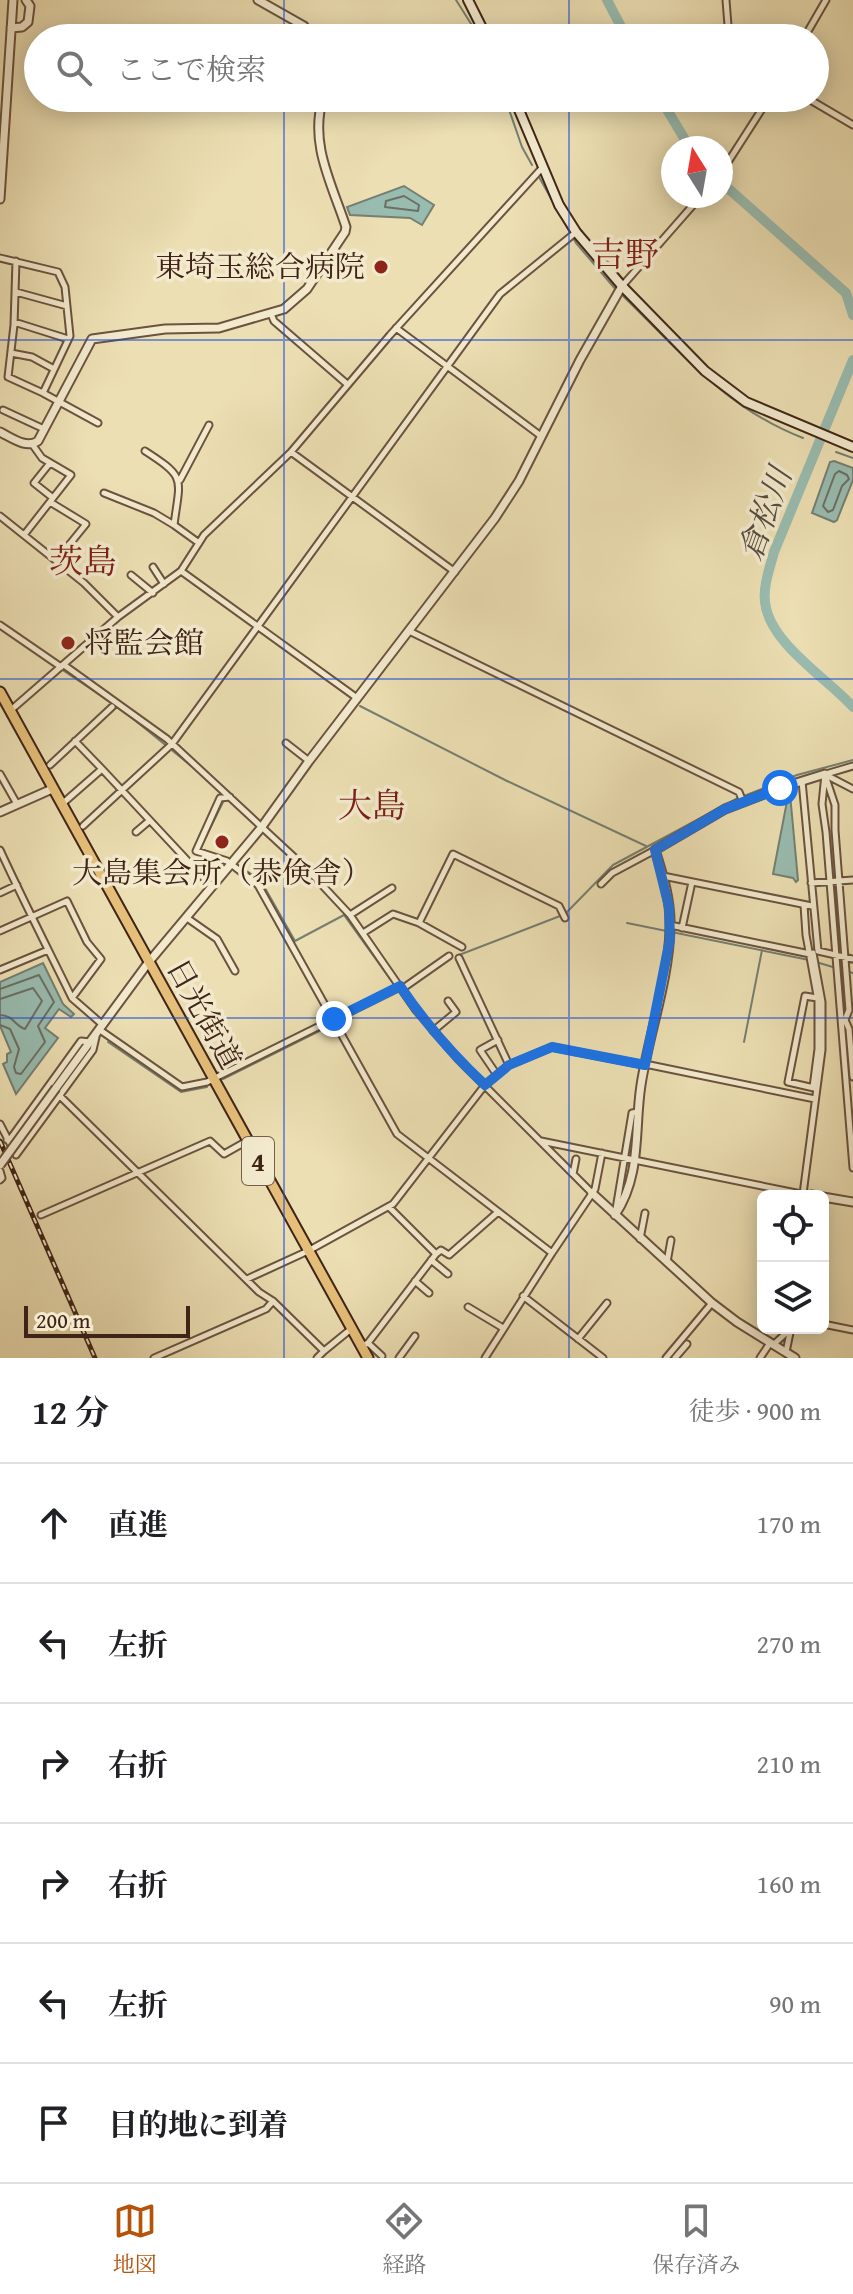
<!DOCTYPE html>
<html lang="ja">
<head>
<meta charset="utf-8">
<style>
	:root { --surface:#fff; --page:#f2f2f2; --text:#202124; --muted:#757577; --line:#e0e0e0; --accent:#b45309 }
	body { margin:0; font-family:"Gentium Book Plus","Noto Serif JP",serif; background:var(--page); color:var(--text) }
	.controls { position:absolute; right:24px; bottom:24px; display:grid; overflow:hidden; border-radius:12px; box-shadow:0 4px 20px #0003 }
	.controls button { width:72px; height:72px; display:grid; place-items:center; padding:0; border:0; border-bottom:2px solid var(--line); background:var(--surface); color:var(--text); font:40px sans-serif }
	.compass { position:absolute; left:661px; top:136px; width:72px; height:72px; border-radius:50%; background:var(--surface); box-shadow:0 4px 20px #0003; rotate:349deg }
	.scale { position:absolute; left:24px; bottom:20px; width:166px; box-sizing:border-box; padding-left:8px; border:4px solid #402418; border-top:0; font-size:22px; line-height:28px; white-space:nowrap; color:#402418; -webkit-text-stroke:6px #f3eace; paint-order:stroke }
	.stop { position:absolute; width:24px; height:24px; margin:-18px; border:6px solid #1a73e8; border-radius:50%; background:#fff }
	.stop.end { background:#1a73e8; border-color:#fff; box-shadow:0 2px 8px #0008 }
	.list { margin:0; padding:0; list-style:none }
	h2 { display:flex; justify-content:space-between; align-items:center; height:104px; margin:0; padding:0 32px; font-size:34px }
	h2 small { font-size:26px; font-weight:400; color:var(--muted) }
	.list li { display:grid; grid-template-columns:52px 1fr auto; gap:24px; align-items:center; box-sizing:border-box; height:120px; padding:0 32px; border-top:2px solid var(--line) }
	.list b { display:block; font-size:30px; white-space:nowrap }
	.list em { font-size:26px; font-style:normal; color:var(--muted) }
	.icon { flex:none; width:44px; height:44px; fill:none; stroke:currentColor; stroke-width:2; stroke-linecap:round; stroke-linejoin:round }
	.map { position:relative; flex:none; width:853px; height:1358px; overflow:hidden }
	.search { position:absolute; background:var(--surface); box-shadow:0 4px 20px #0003; left:24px; right:24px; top:24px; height:88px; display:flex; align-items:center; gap:20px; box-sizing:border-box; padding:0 28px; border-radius:44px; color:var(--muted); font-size:30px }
	.sheet { height:824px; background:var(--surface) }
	nav { display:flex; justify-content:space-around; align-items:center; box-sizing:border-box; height:112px; border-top:2px solid var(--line); background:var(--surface); font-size:22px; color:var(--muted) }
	nav a { display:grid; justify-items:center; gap:4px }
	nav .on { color:var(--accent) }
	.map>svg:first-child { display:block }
</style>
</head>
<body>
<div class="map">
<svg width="853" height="1358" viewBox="0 0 853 1358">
	<rect width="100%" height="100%" fill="#ecdfb3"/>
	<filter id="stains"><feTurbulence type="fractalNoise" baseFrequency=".0025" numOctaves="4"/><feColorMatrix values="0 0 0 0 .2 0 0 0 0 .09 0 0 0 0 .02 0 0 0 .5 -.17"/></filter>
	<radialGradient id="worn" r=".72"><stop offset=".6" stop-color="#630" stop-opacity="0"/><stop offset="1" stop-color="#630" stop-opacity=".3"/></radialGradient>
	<path fill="#99bcb0" stroke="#757f73" stroke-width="2" d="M404,186L434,205L422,225L410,218L350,215L347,207Z
		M834,461L853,468V480L837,520L834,522L812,513L830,462Z
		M790,794L798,880L796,882L793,878L773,874L788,796Z
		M43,963L63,1004L74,1014L71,1017L59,1009L45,1028L58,1038L16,1094L3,1064L7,1062V1054L11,1052L0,1026V982Z"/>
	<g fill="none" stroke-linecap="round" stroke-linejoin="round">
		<path stroke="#6c7064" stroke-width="2" d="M404,196L419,205L418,211L385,207L386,201Z
			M839,471L847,475L849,479L842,486L833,510L828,512L823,506L835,474Z
			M0,989L39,975L54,1002L38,1026L45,1042L21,1074L16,1073L14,1067L19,1049L10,1029L0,1025
			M0,999L33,988L42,1001L25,1029C16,1027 13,1015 0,1015"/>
		<path stroke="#757f73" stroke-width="2" d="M456,0L480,38
			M505,98L522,147L532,165
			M539,177L576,243L617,291
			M622,295C680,351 725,408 803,438
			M836,452L853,458
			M0,628L29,648
			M61,669L121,709L200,773
			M360,706L507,781L646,846
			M744,796L797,775L853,760
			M218,855L200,849L224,800
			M235,863L261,881L295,941L344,915L393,983
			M566,913L613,865L738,798
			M627,923L809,960
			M459,955L560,916
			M816,962L853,973
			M108,1042L181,1092L207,1087
			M744,1042L762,950
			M223,1079L400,991"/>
		<path stroke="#99bcb0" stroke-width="10" d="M607,0L627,38
			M660,98L690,148
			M721,182L846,293L853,315
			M853,360L774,552C770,568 763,585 765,602C769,643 827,678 853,707"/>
		<defs>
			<path id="minor" d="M726,0L729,38
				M804,38L826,0
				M807,98L853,125
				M721,173L769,98
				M0,258L58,272L65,287L70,336L43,393L8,377L14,325L16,261
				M623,285L701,196
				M16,292L67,306
				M271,314L274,321L347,384
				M14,322L68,339
				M396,328L541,436
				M11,353L32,357L54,369
				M43,393L98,423
				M3,410L44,429
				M145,451C187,478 180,478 174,525L199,543
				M291,452L455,572
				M50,463L34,483L53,498
				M180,480L209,425
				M104,493L154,513L174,525
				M50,502L86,524L56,561
				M0,516L84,583L118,617
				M24,535L71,475L42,458L32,444
				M153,567L164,584
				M181,571L357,698
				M131,575L153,593
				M0,625L61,667
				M409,631L739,792L743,802
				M64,665L167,739L308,870L350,915L415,1009L458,1059L592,1193
				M11,710L118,617L181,571L204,535L291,452L390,335L542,168
				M75,741L102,769
				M286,743L309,761
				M50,765L112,707
				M0,774L17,804
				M825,774L822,804L826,832L853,1168
				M826,774L853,766
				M825,775L835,805V830L849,1010L845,1020L849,1029L853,1077
				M826,775L853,789
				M802,781L818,951L853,959
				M230,797L220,798L196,851L227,861L258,885L397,1134L552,1253L595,1189L602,1153
				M62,804L102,769L212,887
				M83,826L172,744L500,294L575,233
				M136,832L149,821
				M0,850C23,900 48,949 72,998L101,959L87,942L67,901L0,931
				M663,876L812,906
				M811,883L853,880
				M601,884L612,873L655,850
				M0,893L17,885
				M804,905L806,935L818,1001V1049L813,1087
				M350,915L392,888
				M187,918L217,939L235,971
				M419,923L453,854L559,906L565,918
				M670,925L810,954
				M682,928L692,882
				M363,933L393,914L419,923L462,947
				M459,958L509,1065
				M0,970L48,950
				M402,989L449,956
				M72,998L103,1025
				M100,1030L182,1087L207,1082L400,986
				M433,1031L456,1012L448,1001
				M645,1064L815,1099
				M497,1075L480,1050L498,1040
				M814,1088L788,1082L805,996L817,998
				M60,1096L259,1292L273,1301L324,1351L317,1358
				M0,1124L16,1155L93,1050L96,1037
				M7,1140L11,1138L81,1041L90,1042
				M541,1141L811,1196
				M0,1171L2,1178L0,1180
				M573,1174L576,1159
				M803,1194L822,1050V1002L813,953
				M41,1215L210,1141L224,1154L247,1141
				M615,1215L632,1113L638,1112
				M640,1239L645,1213
				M436,1254L441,1250L449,1255L498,1212
				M431,1260L448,1274
				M667,1262L671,1240
				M247,1279L308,1251L393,1204L485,1085L509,1065L552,1047L644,1065
				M415,1281L429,1293
				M523,1296L603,1358
				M468,1307L503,1328
				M823,1324L853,1330
				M578,1339L607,1303
				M368,1343L382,1356
				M773,1345L785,1334L786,1328
				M361,1347L368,1343L436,1254L389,1207
				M324,1351L351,1329
				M786,1352L791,1328
				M154,1358L266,1309L273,1301
				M399,1358L415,1336
				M485,1358L552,1253
				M666,1358L712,1303
				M675,1358L687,1344
				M760,1358L770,1343"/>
			<path id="tertiary" d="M258,0L304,26L310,38
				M11,28L22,27L28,22L30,6L26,0
				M0,199L13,0
				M0,432C12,438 26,449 38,441L92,339L165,329L219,328L284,309L307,289L345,232L346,227C332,184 309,144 323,98
				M0,812L52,789
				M56,1088L148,963L261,828L309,761L495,518L519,481L580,360L622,286
				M592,1193L712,1303L737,1322L795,1358
				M811,1195L818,1196
				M823,1197L853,1202
				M615,1215C642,1175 634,1130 641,1085C649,1033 669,980 670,928C671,901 663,875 655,850L725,809L780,788L825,774"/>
			<path id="secondary" d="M468,0L487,38
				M514,98L559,205L576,232L622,286L705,371L746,402L853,447"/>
			<path id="trunk" d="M0,692L368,1358"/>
		</defs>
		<use href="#minor" stroke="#6b533f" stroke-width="9"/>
		<use href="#tertiary" stroke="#6b533f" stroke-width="11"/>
		<use href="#secondary" stroke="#402418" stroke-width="12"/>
		<use href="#trunk" stroke="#402418" stroke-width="13"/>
		<use href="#minor" stroke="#f3eace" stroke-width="5"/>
		<use href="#tertiary" stroke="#f3eace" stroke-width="7"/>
		<use href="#secondary" stroke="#f3eace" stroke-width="8"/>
		<use href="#trunk" stroke="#e6c07a" stroke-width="9"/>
		<defs>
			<path id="rail" d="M0,1141L95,1358"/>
		</defs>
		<use href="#rail" stroke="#402418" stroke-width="5"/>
		<use href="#rail" stroke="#f3eace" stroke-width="2" stroke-dasharray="6" stroke-linecap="butt"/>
		<defs>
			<path id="tertiary-bridge" d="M0,1165L56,1088"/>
		</defs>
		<use href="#tertiary-bridge" stroke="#6b533f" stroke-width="11" stroke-linecap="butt"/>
		<use href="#tertiary-bridge" stroke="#f3eace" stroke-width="7"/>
	</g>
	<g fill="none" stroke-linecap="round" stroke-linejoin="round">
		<path stroke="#1a73e8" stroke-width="10" d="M334,1019L400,986C425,1023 453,1055 485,1085L509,1065L552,1047L645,1065L670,939L669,907L655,850L725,809L780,788"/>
	</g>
	<path fill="none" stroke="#1d4ed8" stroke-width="2" stroke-opacity="0.55" d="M284,0V38M569,0V38M284,98V1358M569,98V1358M0,340H853M0,679H853M0,1018H853"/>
	<g fill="#8f2418" stroke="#f3eace" stroke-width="3">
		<circle cx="381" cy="267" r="8"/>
		<circle cx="68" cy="643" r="8"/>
		<circle cx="222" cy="842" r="8"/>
	</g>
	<g text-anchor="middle" stroke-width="7" stroke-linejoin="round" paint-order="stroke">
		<rect fill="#f3eace" stroke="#765f4f" stroke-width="2" x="242" y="1137" width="32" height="48" rx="6"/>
		<g font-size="28" font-weight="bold" fill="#402418">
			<text x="258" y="1171">4</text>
		</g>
		<g font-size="30" fill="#402418" stroke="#f3eace" text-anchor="end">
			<text x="365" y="277">東埼玉総合病院</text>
			<text x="84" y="653" text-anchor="start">将監会館</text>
			<text x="222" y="883" text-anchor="middle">大島集会所（恭倹舎）</text>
		</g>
		<g font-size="30" fill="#402418" stroke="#f3eace">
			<text transform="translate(204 1014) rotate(61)" y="10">日光街道</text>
		</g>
		<g font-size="32" font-style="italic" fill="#564a3e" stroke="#f3eace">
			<text transform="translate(765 514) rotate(-70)" y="11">倉松川</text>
		</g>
		<g font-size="34" fill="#7a1f14" stroke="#f3eace">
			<text x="625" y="266">吉野</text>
			<text x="83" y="573">茨島</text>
			<text x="372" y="817">大島</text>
		</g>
	</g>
	<rect width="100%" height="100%" filter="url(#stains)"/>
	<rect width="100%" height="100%" fill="url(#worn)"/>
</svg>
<div class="controls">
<button><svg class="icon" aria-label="locate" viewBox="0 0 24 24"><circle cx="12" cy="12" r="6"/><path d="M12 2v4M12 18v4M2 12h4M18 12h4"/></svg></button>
<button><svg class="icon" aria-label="layers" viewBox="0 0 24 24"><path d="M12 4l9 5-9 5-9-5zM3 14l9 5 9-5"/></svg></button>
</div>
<svg class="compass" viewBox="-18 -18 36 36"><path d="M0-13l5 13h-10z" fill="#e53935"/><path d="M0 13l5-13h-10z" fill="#757577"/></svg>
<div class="scale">200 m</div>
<div class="stop" style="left:780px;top:788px"></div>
<div class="stop end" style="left:334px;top:1019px"></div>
<div class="search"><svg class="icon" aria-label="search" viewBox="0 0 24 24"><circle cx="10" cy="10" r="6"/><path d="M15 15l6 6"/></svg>ここで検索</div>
</div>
<section class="sheet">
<h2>12 分<small>徒歩 · 900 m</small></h2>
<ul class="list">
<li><svg class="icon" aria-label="ahead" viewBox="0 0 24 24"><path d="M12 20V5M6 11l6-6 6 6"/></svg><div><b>直進</b></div><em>170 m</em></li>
<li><svg class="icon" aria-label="left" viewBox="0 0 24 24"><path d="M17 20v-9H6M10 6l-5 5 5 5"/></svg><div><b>左折</b></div><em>270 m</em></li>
<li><svg class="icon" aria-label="right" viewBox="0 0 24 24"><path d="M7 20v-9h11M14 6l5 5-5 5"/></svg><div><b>右折</b></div><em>210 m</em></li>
<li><svg class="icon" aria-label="right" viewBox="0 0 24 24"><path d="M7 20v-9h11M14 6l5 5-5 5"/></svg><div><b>右折</b></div><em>160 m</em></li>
<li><svg class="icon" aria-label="left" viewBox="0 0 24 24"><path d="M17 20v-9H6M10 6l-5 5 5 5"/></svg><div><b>左折</b></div><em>90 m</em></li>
<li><svg class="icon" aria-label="arrive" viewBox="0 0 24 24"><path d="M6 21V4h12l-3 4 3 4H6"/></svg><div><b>目的地に到着</b></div></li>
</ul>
</section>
<nav>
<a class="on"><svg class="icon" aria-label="map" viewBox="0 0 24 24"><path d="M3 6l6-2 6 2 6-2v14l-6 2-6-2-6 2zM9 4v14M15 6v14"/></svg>地図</a>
<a><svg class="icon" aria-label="directions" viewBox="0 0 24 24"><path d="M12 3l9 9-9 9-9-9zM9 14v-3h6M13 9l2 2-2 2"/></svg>経路</a>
<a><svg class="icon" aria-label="saved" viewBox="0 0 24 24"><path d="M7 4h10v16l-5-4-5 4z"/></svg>保存済み</a>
</nav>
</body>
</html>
